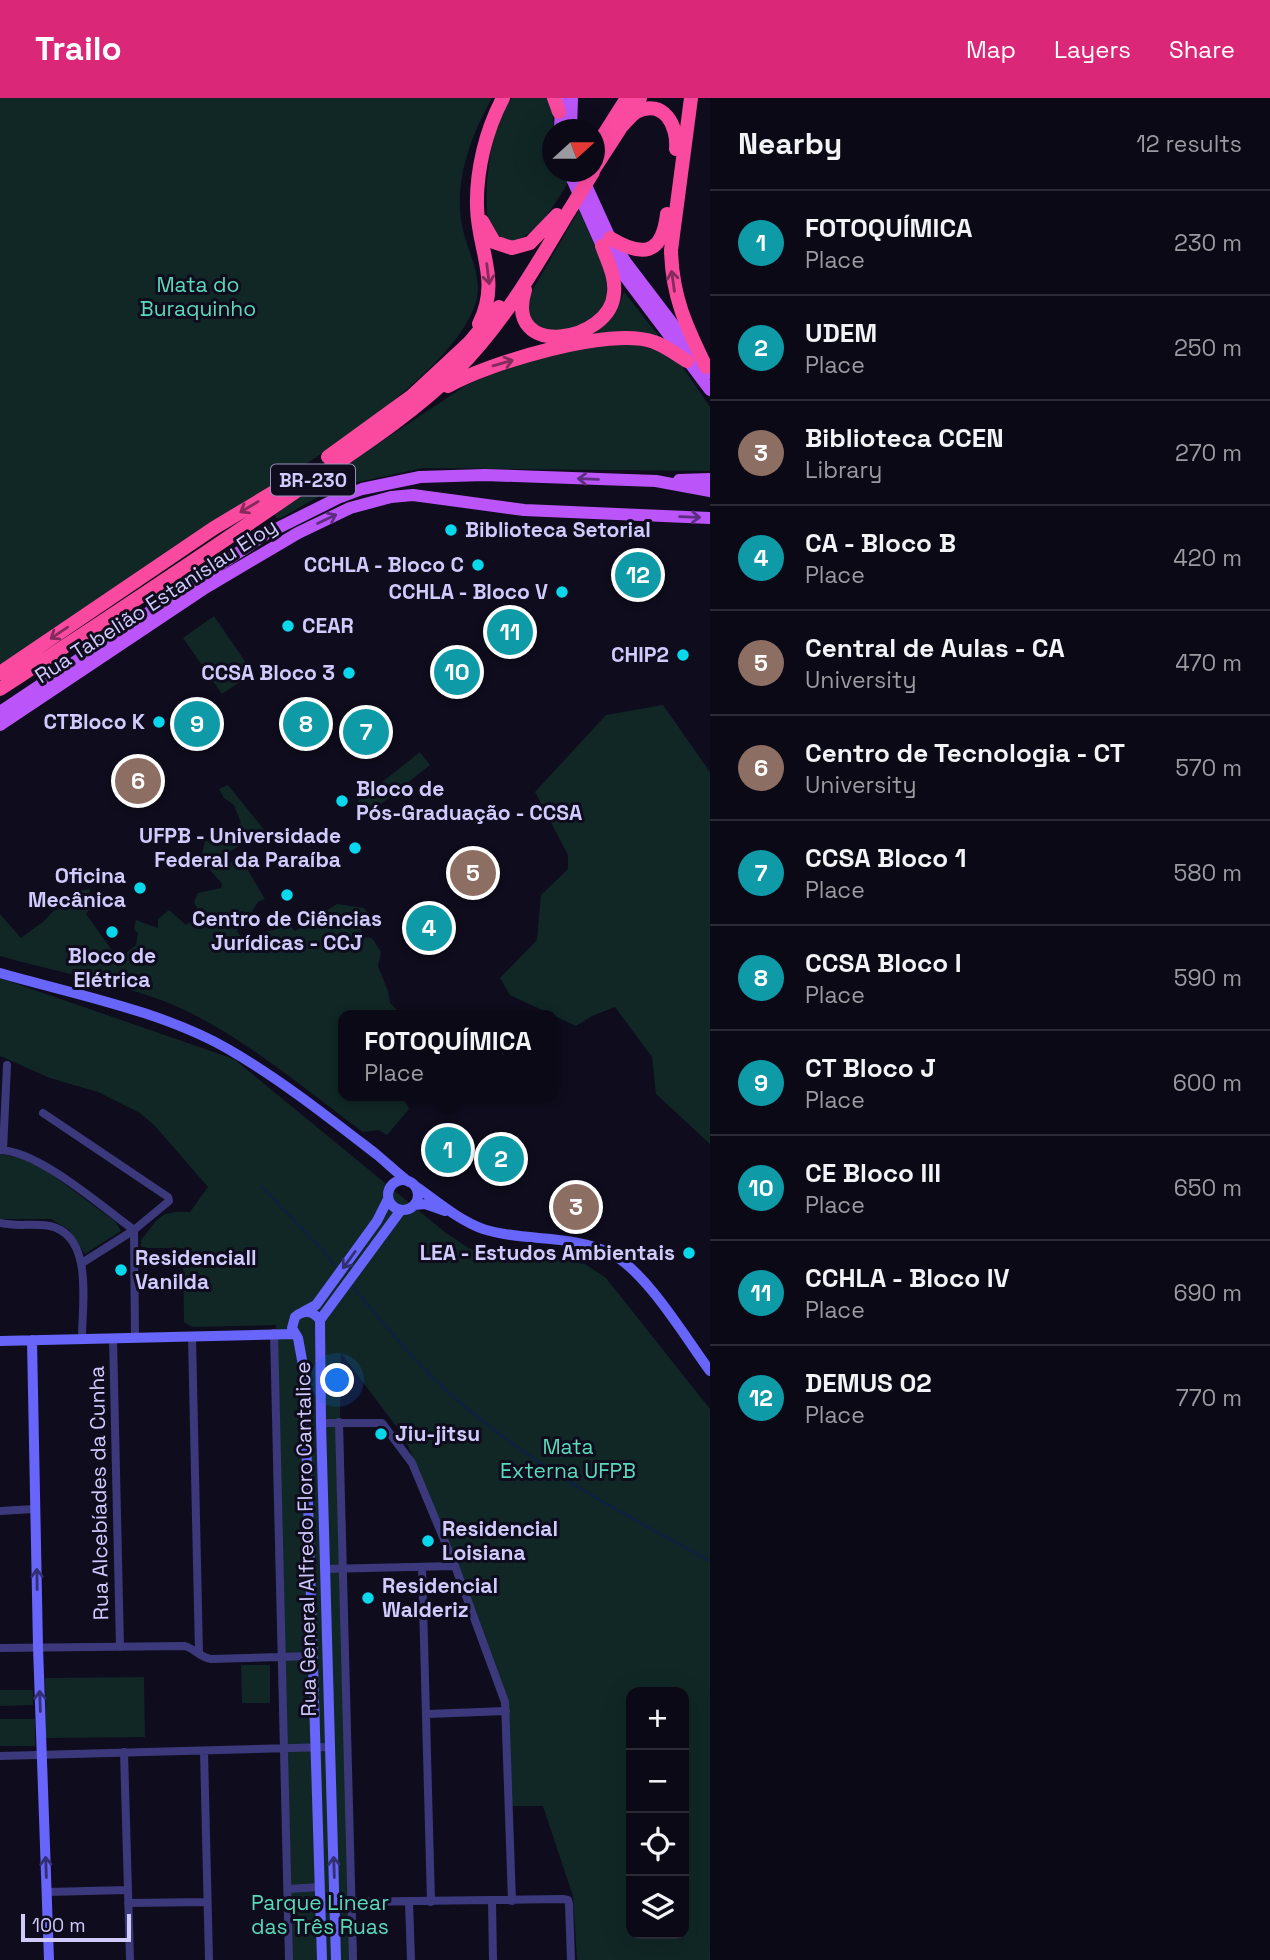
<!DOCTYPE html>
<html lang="en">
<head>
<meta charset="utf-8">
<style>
	:root { --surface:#0b0916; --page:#14121f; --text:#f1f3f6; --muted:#9a9aa1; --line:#2b2a35; --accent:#db2777 }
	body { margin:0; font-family:"Space Grotesk",sans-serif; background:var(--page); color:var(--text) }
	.controls { position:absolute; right:21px; bottom:21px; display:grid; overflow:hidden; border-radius:14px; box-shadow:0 7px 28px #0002 }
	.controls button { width:63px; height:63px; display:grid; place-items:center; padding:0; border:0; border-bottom:2px solid var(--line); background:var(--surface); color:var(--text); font:35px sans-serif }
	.compass { position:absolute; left:542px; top:21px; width:63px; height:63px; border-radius:50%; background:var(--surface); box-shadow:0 7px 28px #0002; rotate:69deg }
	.scale { position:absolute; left:21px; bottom:18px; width:110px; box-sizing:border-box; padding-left:7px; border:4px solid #d0cafd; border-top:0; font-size:19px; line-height:24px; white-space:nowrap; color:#d0cafd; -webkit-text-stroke:5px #0f0c1d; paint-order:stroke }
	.you { position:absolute; left:338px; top:1283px; width:24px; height:24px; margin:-18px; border:5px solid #fff; border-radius:50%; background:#1a73e8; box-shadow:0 0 0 10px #1a73e833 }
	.badge { display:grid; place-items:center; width:46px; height:46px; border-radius:50%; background:var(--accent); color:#fff; font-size:23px; font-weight:700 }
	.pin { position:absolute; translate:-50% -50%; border:4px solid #fff; box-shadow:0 2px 7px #0006 }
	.popup { position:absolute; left:338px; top:912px; width:220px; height:91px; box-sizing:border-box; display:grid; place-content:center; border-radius:14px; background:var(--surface); filter:drop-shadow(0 2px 5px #0005); font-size:23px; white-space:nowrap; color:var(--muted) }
	.popup b { font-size:26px; color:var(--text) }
	.popup::after { content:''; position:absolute; left:50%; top:100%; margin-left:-14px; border:14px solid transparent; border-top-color:var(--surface) }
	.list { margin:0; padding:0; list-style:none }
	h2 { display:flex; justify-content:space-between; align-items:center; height:91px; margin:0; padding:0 28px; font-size:30px }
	h2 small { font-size:23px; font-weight:400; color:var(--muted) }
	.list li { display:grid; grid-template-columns:46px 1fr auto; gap:21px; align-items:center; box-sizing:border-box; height:105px; padding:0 28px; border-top:2px solid var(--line) }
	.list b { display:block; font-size:26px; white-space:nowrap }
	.list p { margin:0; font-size:23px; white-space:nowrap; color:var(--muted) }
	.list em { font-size:23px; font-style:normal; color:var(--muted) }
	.icon { flex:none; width:38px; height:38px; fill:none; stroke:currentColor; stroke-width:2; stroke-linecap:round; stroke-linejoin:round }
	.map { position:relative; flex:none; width:710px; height:1862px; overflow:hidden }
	header { display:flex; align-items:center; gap:42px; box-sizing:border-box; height:98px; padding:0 35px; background:var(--accent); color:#fff }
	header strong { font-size:33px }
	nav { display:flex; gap:38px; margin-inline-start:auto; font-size:24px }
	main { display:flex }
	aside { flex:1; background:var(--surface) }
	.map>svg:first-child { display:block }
</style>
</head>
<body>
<header>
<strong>Trailo</strong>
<nav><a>Map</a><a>Layers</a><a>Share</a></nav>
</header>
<main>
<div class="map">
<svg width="710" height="1862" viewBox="0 0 710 1862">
	<rect width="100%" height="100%" fill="#0f0c1d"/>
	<path fill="#102726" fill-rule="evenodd" d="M0,0H492C472,36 455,80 461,121C464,148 484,177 476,204C451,284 282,380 212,427C141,474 71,521 0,568Z
		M513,0H548C557,18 553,53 552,74H562L568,85C553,108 540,134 513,144L494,137C492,132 489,127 488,122C483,95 491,17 513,0Z
		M579,112L604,168L610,191L606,206L584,228L548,237L526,217L528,200Z
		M624,194L658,237L657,240L581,242C604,230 616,219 624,194Z
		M605,245L634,246L667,255L682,268L710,309V373L423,370L354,385L321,397L281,420H276L274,415L465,288C509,267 557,254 605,245Z
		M214,518L253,575L222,596L183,540Z
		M663,607L710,674V1046L656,996L652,959L615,909L592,918L576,928L510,897L500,880L537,842L541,797L568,771V757L535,694L606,617Z
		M420,654L430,667L367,717L357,704Z
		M228,687L266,734L251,740L222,759L227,767L237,760L243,764L265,801L258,804L251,815L241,813C237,821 240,827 237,834L245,842C254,842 261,840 267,833L275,832L282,821L295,833L337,806L364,810L378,828L360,830L364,839L372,840L381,854L378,868L388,893L390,905L402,917H343V998H402L409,1011L387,1037L379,1032L363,1034C302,989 231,928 161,902C109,883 53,873 0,858V816L21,840L44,823L53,813L70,808L80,802L79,793L90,791L88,805L91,810L86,816L114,855L120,860L136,847L138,835L134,831L136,822L158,830V821L169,812L186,827L194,822L199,814L194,804L198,795L221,790L222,786L201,761L205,742L214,746L241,725L234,707L224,700L219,691Z
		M0,880L234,961L446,1135L470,1151L495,1157L537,1159L585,1166L606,1180L710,1311V1862H577L573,1798L543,1708H511L508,1609L453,1456L408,1348L399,1332L341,1255L340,1319L357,1862H286L273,1373L276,1227L192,1229L184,1224L183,1150H141V1142C159,1120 159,1112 190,1114L208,1089L155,1028L140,1015L98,994L50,980L0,958ZM631,1594H684V1836H631Z
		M0,1056L22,1060L46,1072L116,1124L121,1133L85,1156L69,1132L51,1121H0Z
		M241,1567H270V1605H242Z
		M144,1579L145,1639L46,1640L45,1580Z
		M0,1592H33V1607L0,1608Z
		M0,1621H35V1648H0Z"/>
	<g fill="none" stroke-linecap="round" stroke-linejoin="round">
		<path stroke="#0d2140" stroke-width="2.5" d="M262,1089L317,1146L338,1171
			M351,1187C382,1223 412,1261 447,1293C525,1364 618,1413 710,1463"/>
		<path stroke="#3b397b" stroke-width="8" d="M43,1015L168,1099L169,1103L134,1132L82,1165
			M0,1052C39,1053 101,1108 134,1132L135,1240
			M3,1052L7,967
			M0,1125C16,1129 33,1125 50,1128C94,1138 82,1206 82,1240
			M274,1235L289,1862
			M192,1239L199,1555
			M113,1240L120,1549
			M339,1324L353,1862
			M321,1325H382L412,1365L455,1468L505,1604L512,1803
			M0,1413L35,1411
			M422,1469L431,1804
			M324,1471L455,1468
			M0,1550L185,1548C195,1551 201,1560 211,1561L312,1558
			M427,1616L506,1613
			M204,1653L209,1862
			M124,1654L130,1862
			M0,1658L330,1649
			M288,1791L320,1789
			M47,1794L128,1792
			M492,1803L493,1862
			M335,1804L563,1801L568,1802L569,1806L571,1862
			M409,1804L411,1862
			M128,1805L207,1804"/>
		<path stroke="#6765fa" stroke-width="10" d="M0,875C73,896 162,913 228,951C280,981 328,1019 376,1056C387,1065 397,1075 409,1084
			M388 1097a15 15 0 1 1 30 0a15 15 0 1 1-30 0Z
			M415,1088C437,1103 458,1122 483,1131C524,1144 571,1136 610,1155C646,1173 685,1239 710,1273
			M414,1107L425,1106L445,1113
			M303,1214L316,1207L377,1123L388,1101
			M320,1222C313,1213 304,1211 295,1219L292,1230L298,1240L304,1273L322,1862
			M320,1222L321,1325L336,1862
			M320,1222L401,1112
			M32,1242L38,1549L49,1862
			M0,1243L293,1236"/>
		<path stroke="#bb55f9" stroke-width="12" d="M560,32L561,4
			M571,32L572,0
			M569,74L602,148L710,292
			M580,74L610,140L627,166L710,275
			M679,382L710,381
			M0,614L266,436L338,400L362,391L420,379L485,377L656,383L710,393
			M0,627L205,490L298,435L350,410L391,399L413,397L524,412L710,420"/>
		<path stroke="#f94a9f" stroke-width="14" d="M554,0L559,14
			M691,0L671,152C672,198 686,228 706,269
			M617,34C623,27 629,19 636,14C664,0 678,28 676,51
			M594,52L627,0
			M594,71L640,0
			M482,123L494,144L512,150L530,145L557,117
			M610,140C642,159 662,158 667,116
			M525,192C503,262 611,245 614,195C616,179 607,162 602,148
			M479,226C501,182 478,153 477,109C476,72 486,32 503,0
			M448,288C488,265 611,228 654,244C666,248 677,257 687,263
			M328,359L412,298L469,245L499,209
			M0,575L214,430L309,373
			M0,591C99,526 198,461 295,394C350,356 408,320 456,273C503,226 535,170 569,113"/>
		<path stroke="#f94a9f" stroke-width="14" d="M569,113L593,74"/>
	</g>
	<defs><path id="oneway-shaft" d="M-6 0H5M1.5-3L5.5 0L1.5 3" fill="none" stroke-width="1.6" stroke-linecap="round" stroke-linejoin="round" transform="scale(1.75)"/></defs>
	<g stroke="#842b5e">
		<use href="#oneway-shaft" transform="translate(488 176) rotate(83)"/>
		<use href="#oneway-shaft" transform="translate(673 183) rotate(-98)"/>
		<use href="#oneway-shaft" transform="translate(503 265) rotate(-16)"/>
		<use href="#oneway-shaft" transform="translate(249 409) rotate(149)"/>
		<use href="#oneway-shaft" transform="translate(59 535) rotate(146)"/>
	</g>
	<g stroke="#5c2d80">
		<use href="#oneway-shaft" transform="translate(588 381) rotate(-178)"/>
		<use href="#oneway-shaft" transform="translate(690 419) rotate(2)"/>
		<use href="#oneway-shaft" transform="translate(327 421) rotate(-25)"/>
	</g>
	<g stroke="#323075">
		<use href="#oneway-shaft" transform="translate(349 1162) rotate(126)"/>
		<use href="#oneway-shaft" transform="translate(37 1481) rotate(-91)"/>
		<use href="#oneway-shaft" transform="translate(40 1603) rotate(-92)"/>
		<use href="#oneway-shaft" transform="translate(46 1769) rotate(-92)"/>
		<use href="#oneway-shaft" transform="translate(334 1769) rotate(-92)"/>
	</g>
	<g fill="#08d7ec" stroke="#0f0c1d" stroke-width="2.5">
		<circle cx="451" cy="432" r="7"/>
		<circle cx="478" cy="467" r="7"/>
		<circle cx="562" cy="494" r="7"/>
		<circle cx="288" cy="528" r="7"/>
		<circle cx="683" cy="557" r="7"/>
		<circle cx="349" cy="575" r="7"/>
		<circle cx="159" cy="624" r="7"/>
		<circle cx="342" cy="703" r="7"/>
		<circle cx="355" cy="750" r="7"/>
		<circle cx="140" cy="790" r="7"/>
		<circle cx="287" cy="797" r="7"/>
		<circle cx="112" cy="834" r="7"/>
		<circle cx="689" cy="1155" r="7"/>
		<circle cx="121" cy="1172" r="7"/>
		<circle cx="381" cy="1336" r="7"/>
		<circle cx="428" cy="1443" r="7"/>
		<circle cx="368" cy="1500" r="7"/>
	</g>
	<g text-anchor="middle" stroke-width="6" stroke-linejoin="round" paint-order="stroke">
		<rect fill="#0f0c1d" stroke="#9691ba" stroke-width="2" x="271" y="366.5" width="84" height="31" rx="5"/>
		<g font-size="19" font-weight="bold" fill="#d0cafd">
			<text x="313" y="389">BR-230</text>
		</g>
		<g font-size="21" fill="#5adab9" stroke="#0f0c1d">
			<text x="198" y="194">Mata do<tspan x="198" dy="24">Buraquinho</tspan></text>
			<text x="568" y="1356">Mata<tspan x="568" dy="24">Externa UFPB</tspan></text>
			<text x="320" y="1812">Parque Linear<tspan x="320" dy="24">das Três Ruas</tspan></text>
		</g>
		<g font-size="21" font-weight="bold" fill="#d0cafd" stroke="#0f0c1d" text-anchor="end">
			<text x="465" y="439" text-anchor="start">Biblioteca Setorial</text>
			<text x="464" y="474">CCHLA - Bloco C</text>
			<text x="548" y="501">CCHLA - Bloco V</text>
			<text x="302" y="535" text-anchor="start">CEAR</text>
			<text x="669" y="564">CHIP2</text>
			<text x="335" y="582">CCSA Bloco 3</text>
			<text x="145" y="631">CTBloco K</text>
			<text x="356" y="698" text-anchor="start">Bloco de<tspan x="356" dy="24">Pós-Graduação - CCSA</tspan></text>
			<text x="341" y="745">UFPB - Universidade<tspan x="341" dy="24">Federal da Paraíba</tspan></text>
			<text x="126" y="785">Oficina<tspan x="126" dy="24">Mecânica</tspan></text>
			<text x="287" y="828" text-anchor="middle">Centro de Ciências<tspan x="287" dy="24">Jurídicas - CCJ</tspan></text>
			<text x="112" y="865" text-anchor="middle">Bloco de<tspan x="112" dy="24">Elétrica</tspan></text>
			<text x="675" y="1162">LEA - Estudos Ambientais</text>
			<text x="135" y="1167" text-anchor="start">Residenciall<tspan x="135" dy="24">Vanilda</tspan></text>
			<text x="395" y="1343" text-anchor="start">Jiu-jitsu</text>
			<text x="442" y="1438" text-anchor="start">Residencial<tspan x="442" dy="24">Loisiana</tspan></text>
			<text x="382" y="1495" text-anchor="start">Residencial<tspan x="382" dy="24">Walderiz</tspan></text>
		</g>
		<g font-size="21" fill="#d0cafd" stroke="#0f0c1d">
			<text transform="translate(156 503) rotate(-33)" y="7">Rua Tabelião Estanislau Eloy</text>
			<text transform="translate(99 1395) rotate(-91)" y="7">Rua Alcebíades da Cunha</text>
			<text transform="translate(306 1441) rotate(-91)" y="7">Rua General Alfredo Floro Cantalice</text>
		</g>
	</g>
</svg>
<div class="controls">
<button>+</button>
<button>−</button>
<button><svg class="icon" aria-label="locate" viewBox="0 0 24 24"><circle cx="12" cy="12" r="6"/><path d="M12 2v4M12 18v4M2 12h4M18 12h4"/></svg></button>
<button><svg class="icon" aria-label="layers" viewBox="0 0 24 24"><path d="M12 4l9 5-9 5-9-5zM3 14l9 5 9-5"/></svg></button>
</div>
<svg class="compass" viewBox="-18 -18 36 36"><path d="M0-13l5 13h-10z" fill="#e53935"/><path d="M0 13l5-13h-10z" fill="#9a9aa1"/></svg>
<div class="scale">100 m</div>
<div class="you"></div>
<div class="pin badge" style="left:448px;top:1052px;background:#0f9aa8">1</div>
<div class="popup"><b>FOTOQUÍMICA</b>Place</div>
<div class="pin badge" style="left:501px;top:1061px;background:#0f9aa8">2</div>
<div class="pin badge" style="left:576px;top:1109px;background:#8d6e63">3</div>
<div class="pin badge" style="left:429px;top:830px;background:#0f9aa8">4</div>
<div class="pin badge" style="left:473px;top:775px;background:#8d6e63">5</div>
<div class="pin badge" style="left:138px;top:683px;background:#8d6e63">6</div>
<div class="pin badge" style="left:366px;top:634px;background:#0f9aa8">7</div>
<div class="pin badge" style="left:306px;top:626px;background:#0f9aa8">8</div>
<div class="pin badge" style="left:197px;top:626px;background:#0f9aa8">9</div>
<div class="pin badge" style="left:457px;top:574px;background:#0f9aa8">10</div>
<div class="pin badge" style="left:510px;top:534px;background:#0f9aa8">11</div>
<div class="pin badge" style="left:638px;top:477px;background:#0f9aa8">12</div>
</div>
<aside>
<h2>Nearby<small>12 results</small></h2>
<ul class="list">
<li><span class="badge" style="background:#0f9aa8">1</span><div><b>FOTOQUÍMICA</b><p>Place</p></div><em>230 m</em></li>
<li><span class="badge" style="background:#0f9aa8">2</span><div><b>UDEM</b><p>Place</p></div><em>250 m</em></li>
<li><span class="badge" style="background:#8d6e63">3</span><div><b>Biblioteca CCEN</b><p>Library</p></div><em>270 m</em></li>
<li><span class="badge" style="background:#0f9aa8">4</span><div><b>CA - Bloco B</b><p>Place</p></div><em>420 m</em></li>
<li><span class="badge" style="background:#8d6e63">5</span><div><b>Central de Aulas - CA</b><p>University</p></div><em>470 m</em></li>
<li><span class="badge" style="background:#8d6e63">6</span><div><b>Centro de Tecnologia - CT</b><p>University</p></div><em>570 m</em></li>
<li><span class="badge" style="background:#0f9aa8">7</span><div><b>CCSA Bloco 1</b><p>Place</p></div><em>580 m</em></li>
<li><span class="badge" style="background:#0f9aa8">8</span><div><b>CCSA Bloco I</b><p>Place</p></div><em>590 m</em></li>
<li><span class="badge" style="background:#0f9aa8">9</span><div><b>CT Bloco J</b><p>Place</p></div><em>600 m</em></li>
<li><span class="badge" style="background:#0f9aa8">10</span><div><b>CE Bloco III</b><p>Place</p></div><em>650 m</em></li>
<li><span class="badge" style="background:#0f9aa8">11</span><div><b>CCHLA - Bloco IV</b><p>Place</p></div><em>690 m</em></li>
<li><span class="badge" style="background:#0f9aa8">12</span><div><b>DEMUS 02</b><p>Place</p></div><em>770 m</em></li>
</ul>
</aside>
</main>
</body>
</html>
